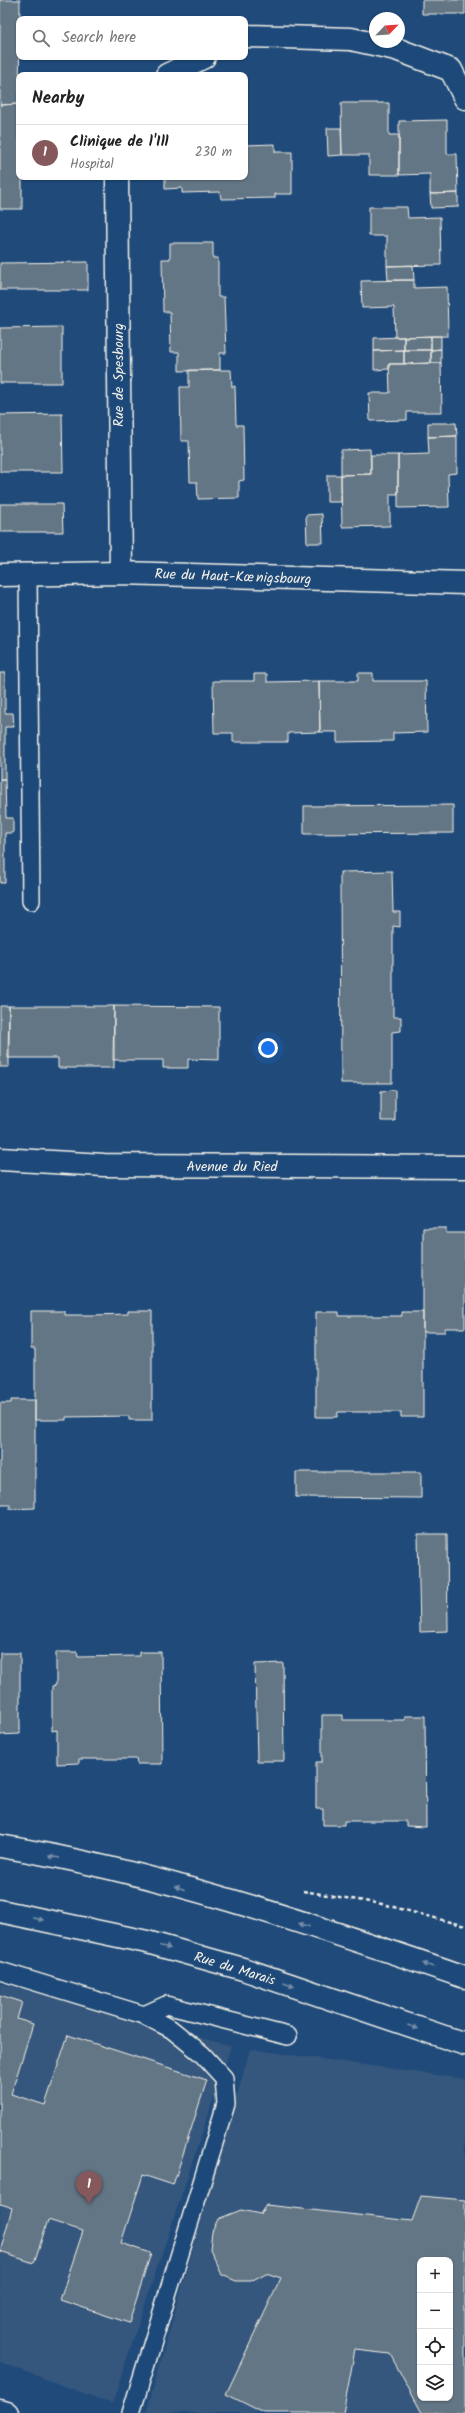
<!DOCTYPE html>
<html lang="en">
<head>
<meta charset="utf-8">
<style>
	:root { --surface:#fff; --page:#f2f2f2; --text:#222; --muted:#767676; --line:#e0e0e0; --accent:#85585c }
	body { margin:0; font-family:Kalam,sans-serif; background:var(--page); color:var(--text) }
	.controls { position:absolute; right:12px; bottom:12px; display:grid; overflow:hidden; border-radius:8px; box-shadow:0 1px 3px #0004 }
	.controls button { width:36px; height:36px; display:grid; place-items:center; padding:0; border:0; border-bottom:1px solid var(--line); background:var(--surface); color:var(--text); font:20px sans-serif }
	.compass { position:absolute; left:369px; top:12px; width:36px; height:36px; border-radius:50%; background:var(--surface); box-shadow:0 1px 3px #0004; rotate:65deg }
	.you { position:absolute; left:268px; top:1048px; width:14px; height:14px; margin:-10px; border:3px solid #fff; border-radius:50%; background:#1a73e8; box-shadow:0 0 0 6px #1a73e833 }
	.badge { display:grid; place-items:center; width:26px; height:26px; border-radius:50%; background:var(--accent); color:#fff; font-size:13px; font-weight:700 }
	.pin { position:absolute; translate:-50% -33px; filter:drop-shadow(0 1px 2px #0008) }
	.pin::after { content:''; position:absolute; top:21px; width:14px; height:12px; background:inherit; clip-path:polygon(0 0,100% 0,50% 100%) }
	.list { margin:0; padding:0; list-style:none }
	h2 { display:flex; justify-content:space-between; align-items:center; height:52px; margin:0; padding:0 16px; font-size:17px }
	h2 small { font-size:13px; font-weight:400; color:var(--muted) }
	.list li { display:grid; grid-template-columns:26px 1fr auto; gap:12px; align-items:center; box-sizing:border-box; height:56px; padding:0 16px; border-top:1px solid var(--line) }
	.list b { display:block; font-size:15px; white-space:nowrap }
	.list p { margin:0; font-size:13px; white-space:nowrap; color:var(--muted) }
	.list em { font-size:13px; font-style:normal; color:var(--muted) }
	.icon { flex:none; width:22px; height:22px; fill:none; stroke:currentColor; stroke-width:2; stroke-linecap:round; stroke-linejoin:round }
	.map { position:relative; flex:none; width:465px; height:2413px; overflow:hidden }
	.search { position:absolute; background:var(--surface); box-shadow:0 1px 3px #0004; left:16px; top:16px; width:232px; height:44px; display:flex; align-items:center; gap:10px; box-sizing:border-box; padding:0 14px; border-radius:8px; color:var(--muted); font-size:15px }
	.panel { position:absolute; background:var(--surface); box-shadow:0 1px 3px #0004; left:16px; top:72px; width:232px; height:108px; border-radius:8px }
	.map>svg:first-child { display:block }
</style>
</head>
<body>
<div class="map">
<svg width="465" height="2413" viewBox="0 0 465 2413">
	<rect width="100%" height="100%" fill="#1f4a7a"/>
	<filter id="ink" filterUnits="userSpaceOnUse"><feTurbulence type="fractalNoise" baseFrequency=".025" numOctaves="2"/><feDisplacementMap in="SourceGraphic" scale="8" xChannelSelector="R" yChannelSelector="G"/><feConvolveMatrix kernelMatrix="1 2 1 2 8 2 1 2 1" color-interpolation-filters="sRGB"/></filter>
	<g filter="url(#ink)">
		<path fill="#34577d" fill-rule="evenodd" d="M0,1983L231,2046L112,2404L0,2362Z
			M250,2049L465,2079V2413H146ZM420,2260H450V2398H420Z"/>
		<path fill="#647685" stroke="#f4f1e8" fill-rule="evenodd" d="M0,0H20L19,104L0,105Z
			M422,0H465V14H422Z
			M341,103H389V135H399V175H369V155H342Z
			M19,104V177H22V209H0V105Z
			M447,120V154H457L458,193L430,194V174L399,175V121Z
			M327,128H341L342,155L328,156Z
			M275,144V152H292V194H275V198L221,199L220,192L182,193V188L165,189V177H245V145Z
			M458,193V207L431,208L430,194Z
			M369,207H407L408,218L440,217L441,265L387,266V236H369Z
			M170,243H213V258H218V297H224L226,353H220V370L179,371V352H171L170,312H163L162,259H170Z
			M88,262V290H0V263Z
			M413,265L414,280H388L387,266Z
			M414,280V288L447,287L448,336L395,337L394,307L362,308L361,281Z
			M62,327V383H0V328Z
			M431,336V350H404V337Z
			M431,336H441V349L431,350Z
			M404,337V350L374,351V338Z
			M441,349V363H431V350Z
			M404,350V364H389V369L374,370V351Z
			M404,350H431V363L404,364Z
			M441,363L442,412H407V420L370,421L369,393H390L389,364Z
			M189,370H231L232,387L235,386L236,425H243L244,480L239,481V498L198,499L197,482H190L189,441H181L180,387H189Z
			M62,414L63,472H0V415Z
			M428,423H456L457,436L428,437Z
			M457,436V473L448,474L449,507L398,508V455L429,454L428,437Z
			M370,449L371,474L341,475V450Z
			M371,455H398V494H390V526L342,527L341,475L371,474Z
			M327,475H341V502H327Z
			M0,504H62L63,532H0Z
			M322,514L323,543H307L306,515Z
			M0,673H5V713H13L14,727H5V779H0Z
			M358,673H373V681H426L427,732L393,733V741L337,742V732H320L319,681H358Z
			M254,674H267V682L319,681L320,732L288,733V742H233V733H214L213,681H254Z
			M0,779H5L6,818H13V833H5V883H0Z
			M453,805V833L304,834V806Z
			M392,871L393,912H400V927L393,926V1017H401V1031L392,1032V1083H341L340,872Z
			M0,1006H9V1067H0Z
			M9,1006H114V1068H58V1058H8Z
			M114,1006L219,1007V1060L188,1059V1068H163V1060H113Z
			M395,1090V1121H381V1091Z
			M423,1228H446V1233H465V1328H445V1332H423Z
			M31,1311H64V1315H92L128,1314V1311H152V1420H129V1416L66,1417V1420H35V1349H31Z
			M316,1312H339V1316H402L401,1312H423V1417H401V1412H338L337,1417H316Z
			M11,1400H35V1508L10,1509V1505H0V1403H11Z
			M296,1472H421V1498L296,1497Z
			M418,1534H447L448,1631L420,1632Z
			M56,1652H77L78,1657L139,1656V1652H161L162,1764H137L136,1759H79V1763L57,1764V1730L52,1731V1686L56,1685Z
			M0,1653H20V1734L0,1735Z
			M283,1663L284,1761H257L255,1664Z
			M322,1715H343V1720H405V1716H425L426,1827L406,1826V1821H344V1825H323V1809H316V1762H322Z
			M0,1995L22,2002L17,2019L33,2024L11,2094L45,2105L68,2035L207,2080L173,2185L143,2175L121,2243L151,2253L129,2323L60,2300L83,2231L48,2220L34,2263L0,2252L12,2208L0,2204Z
			M421,2196L465,2200V2413H422L390,2354L355,2350L343,2413H264L226,2394L281,2278L266,2273L251,2281H236L222,2275L210,2249L212,2232L218,2219L241,2210L260,2214L266,2205L412,2221ZM420,2260H450V2398H420Z"/>
		<g fill="none" stroke-linecap="round" stroke-linejoin="round">
			<defs>
				<path id="service" d="M28,575L31,901
					M0,1971L144,2015L171,2029L202,2054L224,2078L226,2104L131,2413
					M144,2015L166,2005L288,2036"/>
				<path id="minor" d="M245,36L351,39L396,49L451,70L465,98
					M167,75L204,57
					M117,177L121,573
					M0,575L121,573L465,583
					M0,1159L104,1165L465,1167
					M0,2411L7,2413"/>
				<path id="primary" d="M0,1846C159,1872 313,1925 465,1977
					M0,1911L147,1942L243,1969L465,2044"/>
			</defs>
			<use href="#service" stroke="#f4f1e8" stroke-width="20"/>
			<use href="#minor" stroke="#f4f1e8" stroke-width="25"/>
			<use href="#primary" stroke="#f4f1e8" stroke-width="25"/>
			<path stroke="#f4f1e8" stroke-width="2.5" stroke-dasharray="4 3" stroke-linecap="butt" d="M303,1891L382,1904L465,1926"/>
			<use href="#service" stroke="#1f4a7a" stroke-width="17"/>
			<use href="#minor" stroke="#1f4a7a" stroke-width="22"/>
			<use href="#primary" stroke="#1f4a7a" stroke-width="22"/>
		</g>
		<defs><path id="oneway-solid" d="M-6-.8H1V-3.2L6.5 0L1 3.2V.8H-6Z"/></defs>
		<g fill="#748da6">
			<use href="#oneway-solid" transform="translate(54 1857) rotate(-169)"/>
			<use href="#oneway-solid" transform="translate(180 1888) rotate(-164)"/>
			<use href="#oneway-solid" transform="translate(38 1919) rotate(12)"/>
			<use href="#oneway-solid" transform="translate(304 1925) rotate(-163)"/>
			<use href="#oneway-solid" transform="translate(165 1947) rotate(15)"/>
			<use href="#oneway-solid" transform="translate(428 1965) rotate(-161)"/>
			<use href="#oneway-solid" transform="translate(289 1985) rotate(19)"/>
			<use href="#oneway-solid" transform="translate(413 2027) rotate(19)"/>
		</g>
	</g>
	<g text-anchor="middle" stroke-width="4" stroke-linejoin="round" paint-order="stroke">
		<g font-size="14" fill="#f4f1e8" stroke="#1f4a7a">
			<text transform="translate(118 375) rotate(-90)" y="5">Rue de Spesbourg</text>
			<text transform="translate(233 576) rotate(2)" y="5">Rue du Haut-Kœnigsbourg</text>
			<text x="232" y="1171">Avenue du Ried</text>
			<text transform="translate(235 1968) rotate(17)" y="5">Rue du Marais</text>
		</g>
	</g>
</svg>
<div class="controls">
<button>+</button>
<button>−</button>
<button><svg class="icon" aria-label="locate" viewBox="0 0 24 24"><circle cx="12" cy="12" r="6"/><path d="M12 2v4M12 18v4M2 12h4M18 12h4"/></svg></button>
<button><svg class="icon" aria-label="layers" viewBox="0 0 24 24"><path d="M12 4l9 5-9 5-9-5zM3 14l9 5 9-5"/></svg></button>
</div>
<svg class="compass" viewBox="-18 -18 36 36"><path d="M0-13l5 13h-10z" fill="#e53935"/><path d="M0 13l5-13h-10z" fill="#767676"/></svg>
<div class="you"></div>
<div class="pin badge" style="left:89px;top:2204px">1</div>
<div class="search"><svg class="icon" aria-label="search" viewBox="0 0 24 24"><circle cx="10" cy="10" r="6"/><path d="M15 15l6 6"/></svg>Search here</div>
<section class="panel">
<h2>Nearby<small></small></h2>
<ul class="list">
<li><span class="badge">1</span><div><b>Clinique de l'Ill</b><p>Hospital</p></div><em>230 m</em></li>
</ul>
</section>
</div>
</body>
</html>
